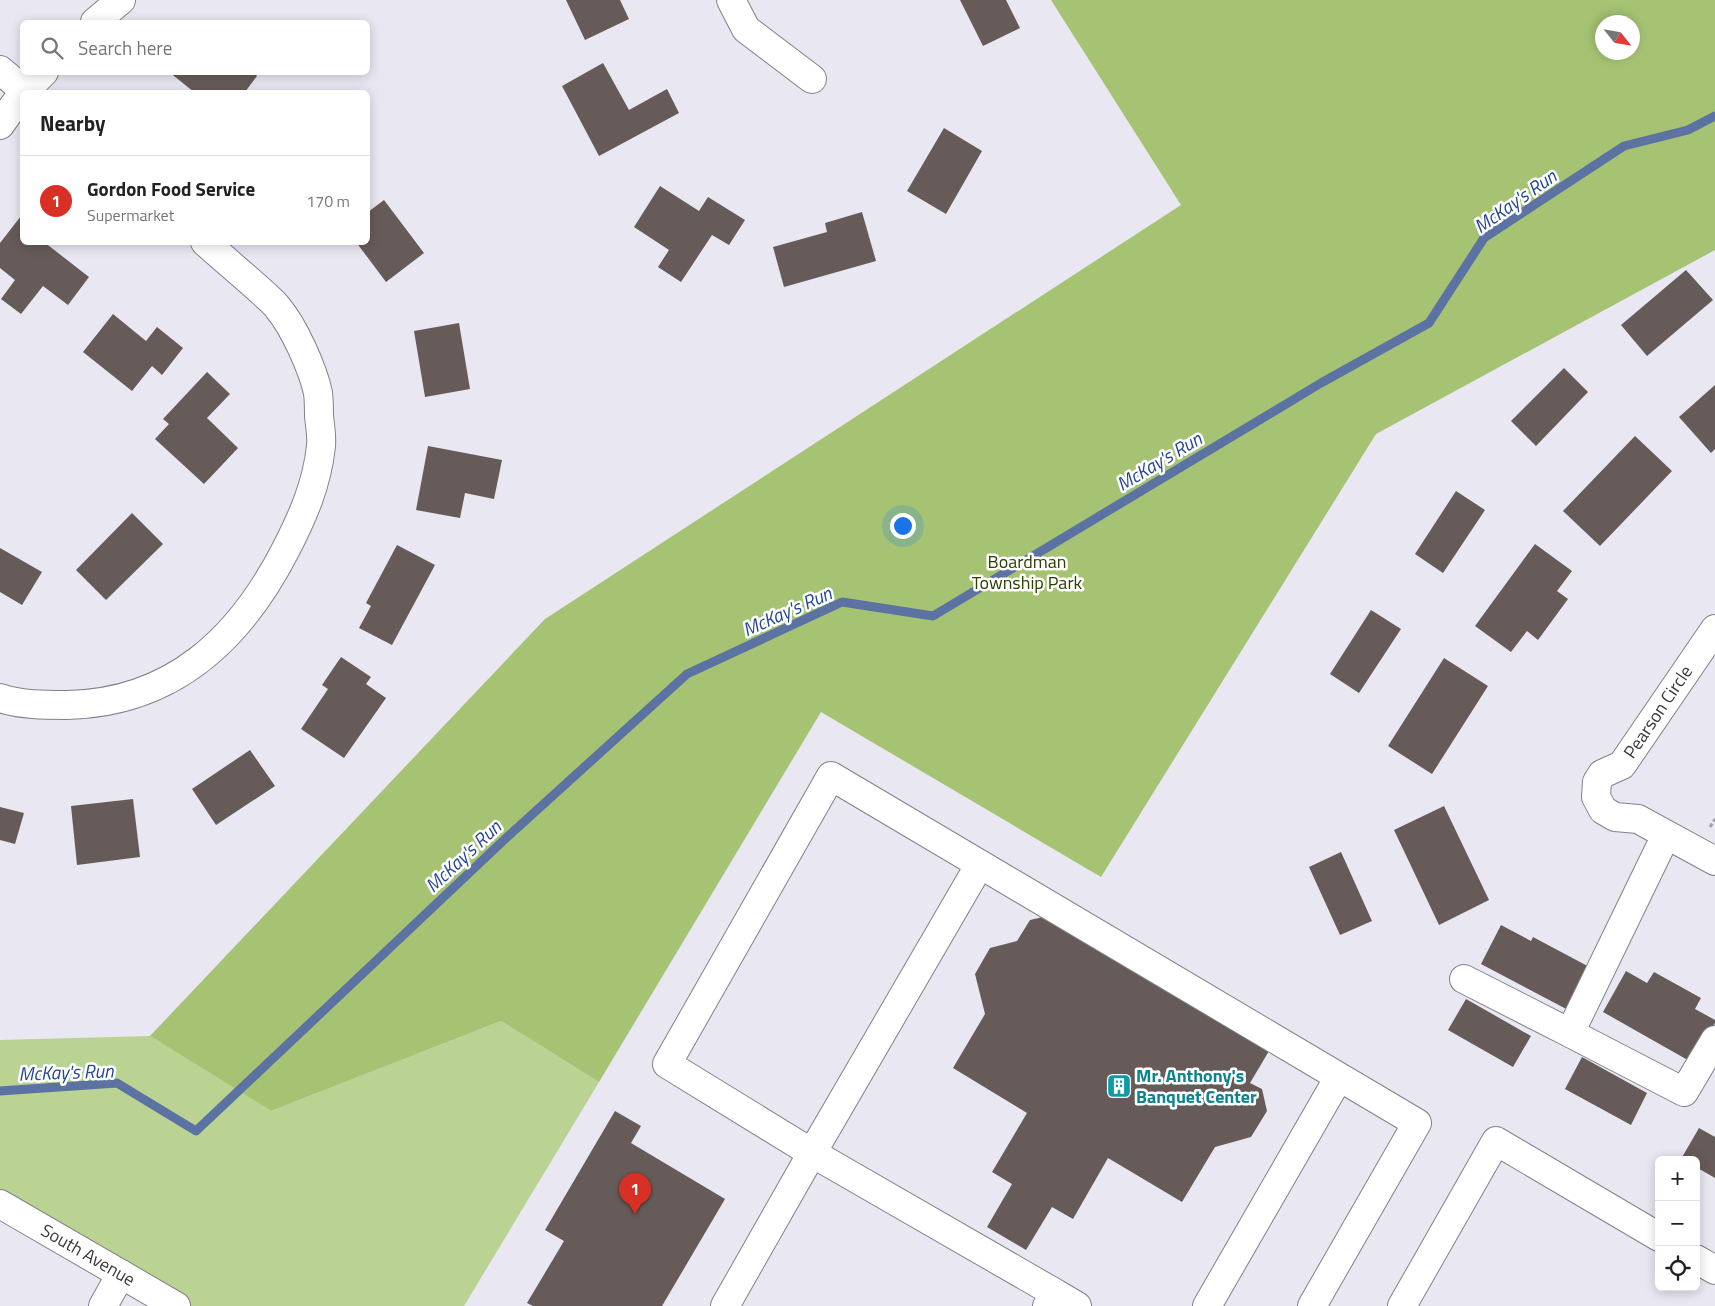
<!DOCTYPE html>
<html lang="en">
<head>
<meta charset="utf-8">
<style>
	:root { --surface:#fff; --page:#f6f6f6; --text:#222; --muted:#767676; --line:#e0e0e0; --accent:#d93025 }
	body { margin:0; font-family:"Titillium Web",sans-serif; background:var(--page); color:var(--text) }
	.controls { position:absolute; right:15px; bottom:15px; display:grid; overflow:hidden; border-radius:8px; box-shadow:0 2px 12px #0003 }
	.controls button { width:45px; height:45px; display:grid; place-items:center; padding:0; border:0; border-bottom:1px solid var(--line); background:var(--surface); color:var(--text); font:25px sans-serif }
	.compass { position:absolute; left:1595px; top:15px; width:45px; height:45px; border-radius:50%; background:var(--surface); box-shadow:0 2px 12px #0003; rotate:121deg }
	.you { position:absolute; left:902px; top:525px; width:18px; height:18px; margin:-12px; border:4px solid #fff; border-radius:50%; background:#1a73e8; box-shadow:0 0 0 8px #1a73e833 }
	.badge { display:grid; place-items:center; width:32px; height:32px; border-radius:50%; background:var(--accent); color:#fff; font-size:16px; font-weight:700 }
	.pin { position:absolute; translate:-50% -41px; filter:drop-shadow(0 1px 2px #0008) }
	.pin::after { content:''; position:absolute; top:26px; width:18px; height:15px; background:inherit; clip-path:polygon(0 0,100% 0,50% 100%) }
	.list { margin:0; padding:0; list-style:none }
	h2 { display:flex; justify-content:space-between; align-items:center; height:65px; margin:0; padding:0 20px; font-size:21px }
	h2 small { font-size:16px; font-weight:400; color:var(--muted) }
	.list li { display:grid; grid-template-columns:32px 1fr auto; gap:15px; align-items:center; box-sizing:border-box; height:90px; padding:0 20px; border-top:1px solid var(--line) }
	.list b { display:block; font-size:19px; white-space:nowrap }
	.list p { margin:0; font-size:16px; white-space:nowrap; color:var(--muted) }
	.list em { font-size:16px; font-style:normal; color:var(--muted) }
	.icon { flex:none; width:28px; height:28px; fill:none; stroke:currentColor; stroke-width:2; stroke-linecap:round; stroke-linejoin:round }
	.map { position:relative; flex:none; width:1715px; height:1306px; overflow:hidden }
	.search { position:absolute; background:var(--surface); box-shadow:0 2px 12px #0003; left:20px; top:20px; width:350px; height:55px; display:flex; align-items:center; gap:12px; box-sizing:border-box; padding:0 18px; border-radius:8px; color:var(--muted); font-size:19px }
	.panel { position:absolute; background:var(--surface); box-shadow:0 2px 12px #0003; left:20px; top:90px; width:350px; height:155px; border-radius:8px }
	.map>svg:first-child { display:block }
</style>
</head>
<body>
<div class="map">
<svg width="1715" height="1306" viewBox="0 0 1715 1306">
	<rect width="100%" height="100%" fill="#e8e7f2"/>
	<path fill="#bad292" d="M501,1021L599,1082L464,1306H176L0,1204V1040L150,1036L271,1111Z"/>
	<path fill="#a6c374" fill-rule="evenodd" d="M1051,0H1715V250L1376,434L1101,877L821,712L599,1082L501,1021L271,1111L150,1036L545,619L1181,205ZM1602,22H1632V52H1602Z"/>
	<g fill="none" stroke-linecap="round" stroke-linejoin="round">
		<path stroke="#5b72a2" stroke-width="9" d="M0,1091L117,1083L196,1131L505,839L687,674L842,602L933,616L1321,383L1429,323L1484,238L1624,146L1688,130L1715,116"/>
	</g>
	<path fill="#665b58" d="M566,0H620L629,19L585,40Z
		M960,0H1006L1020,28L983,46Z
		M603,63L629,110L667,89L679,113L599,156L562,86Z
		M169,72H253L257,76L245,92H194Z
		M944,128L982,151L946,214L907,191Z
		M660,186L699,211L708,197L745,220L729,245L712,235L681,282L658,267L669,250L634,227Z
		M384,200L424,253L386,282L356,242H368V212Z
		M862,212L876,261L784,287L773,247L827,232L825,223Z
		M21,216L22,217V242H44L89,277L68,305L43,286L21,314L1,299L15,280L0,268V243Z
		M1686,270L1713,300L1647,356L1621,325Z
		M113,314L146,341L157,327L183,348L162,375L152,366L132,391L83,352Z
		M459,323L470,389L425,397L414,331Z
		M1564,368L1588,392L1536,446L1511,421Z
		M207,372L230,394L207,418L238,448L204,484L155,439L169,424L163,419Z
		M1715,385V449L1711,453L1679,417Z
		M1635,436L1672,471L1600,546L1563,511Z
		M428,446L502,460L494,499L465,493L460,518L416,510Z
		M1456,491L1485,510L1443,573L1415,554Z
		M132,513L163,544L106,600L76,570Z
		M1535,544L1572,571L1557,591L1568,599L1538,640L1527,631L1511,652L1475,626Z
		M397,545L435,565L392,645L359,628L371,606L366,603Z
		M0,548L42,572L22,605L0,592Z
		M1371,610L1401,629L1359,693L1330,674Z
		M341,657L371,677L366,684L386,698L344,758L301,729L328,689L322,685Z
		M1444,658L1488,686L1432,774L1388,746Z
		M250,750L275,786L216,825L192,789Z
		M133,799L140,857L77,865L71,806Z
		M1444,806L1489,900L1439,925L1394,830Z
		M0,807L24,813L15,844L0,840Z
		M1341,852L1372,921L1340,935L1309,867Z
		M1043,917L1269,1051L1250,1083L1262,1089L1267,1111L1251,1137L1215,1147L1182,1202L1108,1158L1073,1219L1052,1207L1026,1250L987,1227L1012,1184L992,1172L1027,1113L953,1068L985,1014L975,974L990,948L1017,941L1030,920Z
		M1501,925L1531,941L1533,937L1595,970L1572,1012L1481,964Z
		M1626,971L1647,983L1654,972L1701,998L1695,1009L1715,1020V1023L1693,1063L1603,1012Z
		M1466,999L1531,1036L1513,1067L1448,1030Z
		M1582,1057L1647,1093L1631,1125L1565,1089Z
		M615,1111L641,1126L631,1143L725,1199L662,1306H533L527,1303L564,1241L545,1230Z
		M1699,1128L1715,1137V1178L1696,1167V1160L1681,1159Z"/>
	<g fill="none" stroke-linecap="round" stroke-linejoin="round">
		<defs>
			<path id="minor" d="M731,0L746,29L812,79
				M95,22L121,0
				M0,70L26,92
				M24,92L44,72
				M0,125L22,94
				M1715,629L1622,765L1602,774L1597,782L1596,797L1603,810L1615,817L1638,819L1715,861
				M0,698C22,705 44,705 67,705C173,703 240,639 286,549C303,516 317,484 321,446C322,436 320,426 319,416C319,409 319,401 318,393C313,369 294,327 278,308C274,302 267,297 262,292C243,275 224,259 205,242
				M1464,979L1570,1033L1666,835
				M1570,1033L1684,1092L1715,1040
				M1696,1259L1715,1270
				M1055,1293L812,1153L667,1064L831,776L1417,1123L1312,1306
				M103,1306L121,1274
				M725,1306L812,1153L980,864
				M1047,1306L1055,1293L1077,1306
				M1207,1306L1339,1077
				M1402,1306L1496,1141L1659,1237"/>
			<path id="major" d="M0,1204L176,1306"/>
		</defs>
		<use href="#minor" stroke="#82818b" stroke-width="30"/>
		<use href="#major" stroke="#82818b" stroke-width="30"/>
		<path stroke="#a1a1a9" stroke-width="3" stroke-dasharray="4 2.5" stroke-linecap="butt" d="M1710,827L1715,819"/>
		<use href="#minor" stroke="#fff" stroke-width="28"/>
		<use href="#major" stroke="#fff" stroke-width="28"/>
	</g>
	<defs>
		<symbol id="building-square" viewBox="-11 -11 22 22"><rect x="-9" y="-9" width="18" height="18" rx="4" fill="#0f9aa8" stroke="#fff"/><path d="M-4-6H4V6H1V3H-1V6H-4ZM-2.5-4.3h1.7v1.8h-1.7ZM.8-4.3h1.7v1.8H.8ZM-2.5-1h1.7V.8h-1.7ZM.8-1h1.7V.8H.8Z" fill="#fff"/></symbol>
	</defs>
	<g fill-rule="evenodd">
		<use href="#building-square" x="1105" y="1072" width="28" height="28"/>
	</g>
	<g text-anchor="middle" stroke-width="5" stroke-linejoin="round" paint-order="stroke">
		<g font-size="18" fill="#2d3e02" stroke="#fff">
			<text x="1027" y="568">Boardman<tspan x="1027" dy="21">Township Park</tspan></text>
		</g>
		<g font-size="18" fill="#39393d" stroke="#fff">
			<text transform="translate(1658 712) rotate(-56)" y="6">Pearson Circle</text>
			<text transform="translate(88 1255) rotate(30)" y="6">South Avenue</text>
		</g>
		<g font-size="18" font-weight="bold" fill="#0d838f" stroke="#fff" text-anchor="start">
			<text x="1136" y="1082">Mr. Anthony's<tspan x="1136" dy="21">Banquet Center</tspan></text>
		</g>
		<g font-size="19" font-style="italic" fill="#234596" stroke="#fff">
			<text transform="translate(1515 201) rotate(-35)" y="7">McKay's Run</text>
			<text transform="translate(1159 461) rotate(-31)" y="7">McKay's Run</text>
			<text transform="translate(787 611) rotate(-24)" y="7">McKay's Run</text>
			<text transform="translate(463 856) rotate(-43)" y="7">McKay's Run</text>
			<text transform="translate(66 1072) rotate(-2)" y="7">McKay's Run</text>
		</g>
	</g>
</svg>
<div class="controls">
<button>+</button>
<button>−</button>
<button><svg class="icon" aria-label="locate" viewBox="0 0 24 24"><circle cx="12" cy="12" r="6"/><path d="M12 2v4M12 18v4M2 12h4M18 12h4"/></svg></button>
</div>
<svg class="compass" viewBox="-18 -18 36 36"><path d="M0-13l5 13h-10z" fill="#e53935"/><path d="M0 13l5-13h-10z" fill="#767676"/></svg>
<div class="you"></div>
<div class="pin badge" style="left:635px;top:1214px">1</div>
<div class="search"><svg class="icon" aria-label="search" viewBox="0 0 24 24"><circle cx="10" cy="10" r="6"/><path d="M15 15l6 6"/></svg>Search here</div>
<section class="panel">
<h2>Nearby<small></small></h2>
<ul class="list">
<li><span class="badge">1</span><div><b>Gordon Food Service</b><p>Supermarket</p></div><em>170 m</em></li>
</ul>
</section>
</div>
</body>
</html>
